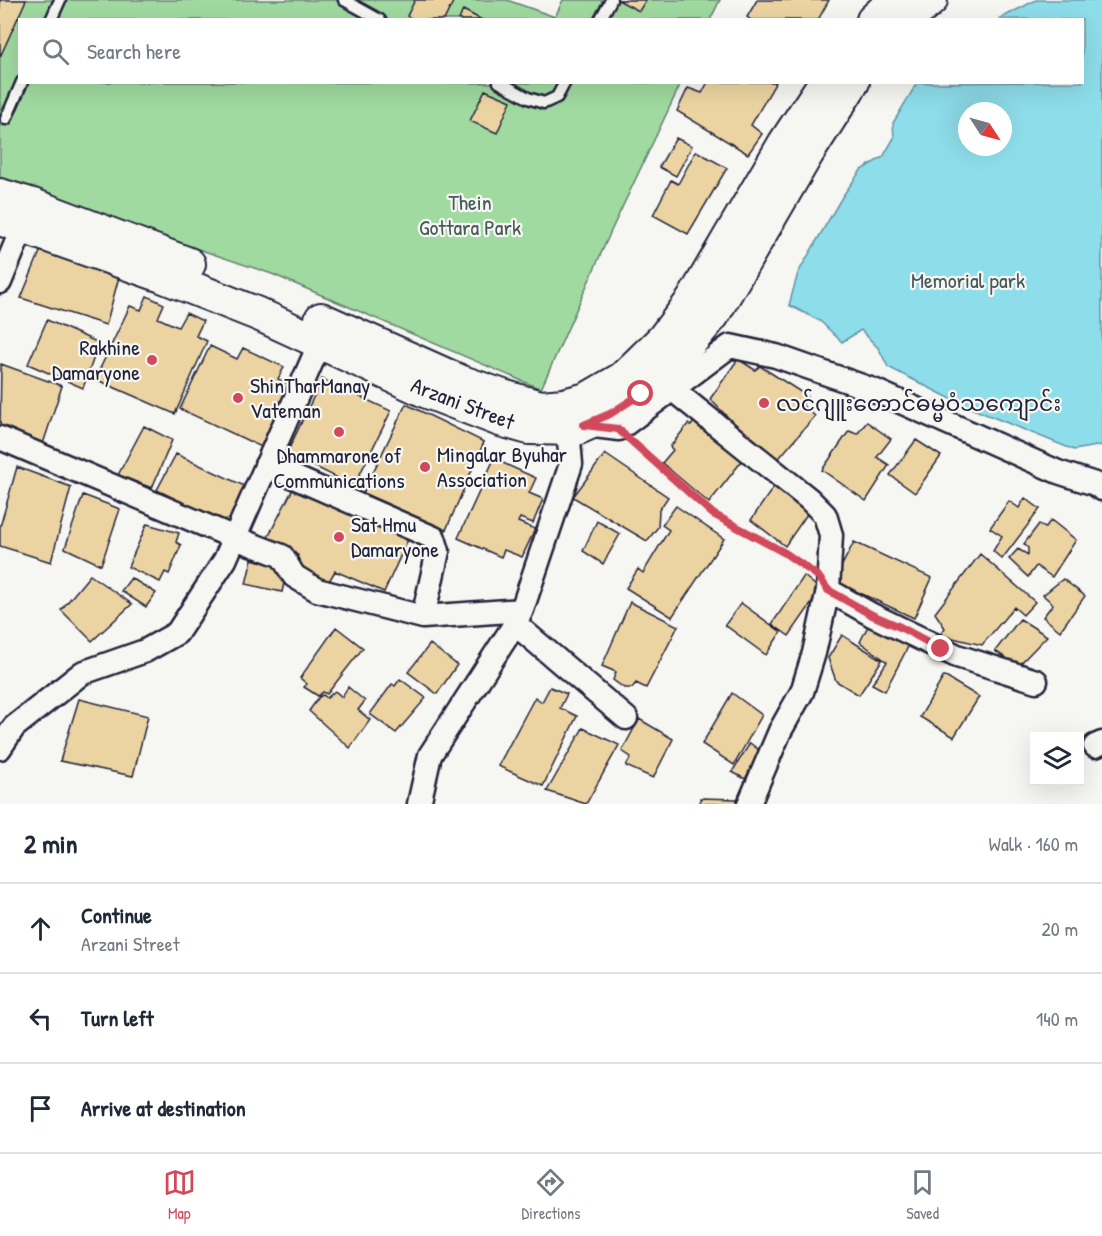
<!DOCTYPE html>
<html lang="en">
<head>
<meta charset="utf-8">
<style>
	:root { --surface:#fff; --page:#f6f6f7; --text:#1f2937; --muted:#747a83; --line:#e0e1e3; --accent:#d1495b }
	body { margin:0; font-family:"Patrick Hand","Noto Sans Myanmar",sans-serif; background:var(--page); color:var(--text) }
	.controls { position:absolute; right:18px; bottom:18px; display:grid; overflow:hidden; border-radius:0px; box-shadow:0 6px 24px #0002 }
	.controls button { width:54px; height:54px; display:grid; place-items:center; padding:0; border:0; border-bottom:2px solid var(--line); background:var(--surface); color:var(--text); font:30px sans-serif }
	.compass { position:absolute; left:958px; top:102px; width:54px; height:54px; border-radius:50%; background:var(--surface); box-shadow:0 6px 24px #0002; rotate:126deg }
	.stop { position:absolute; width:18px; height:18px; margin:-14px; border:4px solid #d1495b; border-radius:50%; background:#fff }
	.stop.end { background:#d1495b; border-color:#fff; box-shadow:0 2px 6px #0008 }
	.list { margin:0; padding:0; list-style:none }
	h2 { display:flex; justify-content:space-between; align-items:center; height:78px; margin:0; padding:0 24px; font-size:26px }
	h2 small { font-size:20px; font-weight:400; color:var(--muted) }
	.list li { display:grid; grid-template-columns:39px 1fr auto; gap:18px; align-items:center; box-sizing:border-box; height:90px; padding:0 24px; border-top:2px solid var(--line) }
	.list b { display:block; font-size:22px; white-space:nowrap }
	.list p { margin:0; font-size:20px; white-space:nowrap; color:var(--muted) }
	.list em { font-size:20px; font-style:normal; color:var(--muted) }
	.icon { flex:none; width:33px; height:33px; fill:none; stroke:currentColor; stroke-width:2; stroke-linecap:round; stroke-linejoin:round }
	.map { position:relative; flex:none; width:1102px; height:804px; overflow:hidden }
	.search { position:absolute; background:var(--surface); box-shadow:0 6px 24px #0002; left:18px; right:18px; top:18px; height:66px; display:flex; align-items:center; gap:15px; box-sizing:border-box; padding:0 21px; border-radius:0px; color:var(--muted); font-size:22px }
	.sheet { height:348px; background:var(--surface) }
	nav { display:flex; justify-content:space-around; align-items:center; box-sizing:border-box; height:84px; border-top:2px solid var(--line); background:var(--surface); font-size:16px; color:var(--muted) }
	nav a { display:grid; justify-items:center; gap:3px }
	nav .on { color:var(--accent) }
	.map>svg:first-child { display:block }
</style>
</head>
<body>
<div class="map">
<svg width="1102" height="804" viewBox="0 0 1102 804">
	<rect width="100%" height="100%" fill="#f6f6f2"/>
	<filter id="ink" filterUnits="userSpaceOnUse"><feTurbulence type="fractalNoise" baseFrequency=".0167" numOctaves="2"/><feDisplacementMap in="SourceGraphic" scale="12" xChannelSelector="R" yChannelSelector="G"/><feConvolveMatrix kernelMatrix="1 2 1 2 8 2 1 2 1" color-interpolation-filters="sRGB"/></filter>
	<g filter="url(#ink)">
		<path fill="#a0daa0" stroke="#617e6e" stroke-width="1.5" d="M0,0H507L555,17L563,0H720L710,20H20V82L681,83L611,231L541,389L272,274L0,182Z"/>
		<path fill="#8eddea" stroke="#6392a4" stroke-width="1.5" fill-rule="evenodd" d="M1036,0H1102V445L1074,450L963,405L888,367L879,349L861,330L842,342L820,321L789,305L798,273L842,197L861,170L883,157L894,138L893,123L917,83L1082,82V20L999,19ZM967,111H1003V147H967Z"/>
		<path fill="#ecd4a2" stroke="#22223b" stroke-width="1.5" d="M0,0H26L0,57Z
			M415,0H454L444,20H413L407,16Z
			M618,0H646L639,11Z
			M757,0H829L818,20H751L747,17Z
			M463,10L482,20H459Z
			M708,82H776L751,125L762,134L748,154L677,111L688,88L702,93Z
			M485,90L511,101L497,133L470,121Z
			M676,138L692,146L676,176L659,167Z
			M696,151L727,168L688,234L653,215L671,180L678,184Z
			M42,247L120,273L106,325L21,298Z
			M147,296L164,304L158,318L178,327L186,313L203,321L196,336L207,341L175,414L95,379L130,306L141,310Z
			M47,320L99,343L83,388L28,364Z
			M210,346L237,359L243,348L284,367L278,379L295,387L268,450L180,409Z
			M738,359L755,370L760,366L807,396L802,405L815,416L774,464L710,399Z
			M1,364L62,386L42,447L0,431Z
			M322,379L391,411L354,486L287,453Z
			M406,404L484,442L446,530L363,493Z
			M698,415L745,457L709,503L662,463L673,450L670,447L688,424L691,426Z
			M867,422L891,439L877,457L889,465L866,501L822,470L849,431L857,434Z
			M144,426L172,440L152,488L118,475Z
			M916,440L941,456L915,493L890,475Z
			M176,454L253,490L234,527L157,490Z
			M605,454L668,497L659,510L658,527L647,541L573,497Z
			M494,459L536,478L529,493L543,499L533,523L520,518L518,522L535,529L522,557L504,550L501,557L458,538Z
			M17,467L71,487L51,562L0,546V527Z
			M777,482L810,510L785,546L751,520Z
			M296,483L410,535L384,592L335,571L328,583L293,569L298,555L267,539Z
			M83,495L120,509L101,565L65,548Z
			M1025,498L1040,509L1002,559L993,551L1002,536L990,528L1009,501L1019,508Z
			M676,506L724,539L672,617L626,588L638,569L643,573L669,530L662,525Z
			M1051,520L1076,540L1052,577L1036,566L1028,577L1009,559L1018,549L1028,555V548L1024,544L1039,524L1045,528Z
			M597,521L620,534L603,564L583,551Z
			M147,524L179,533L176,542L181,545L169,574L165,572L160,582L128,567Z
			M854,542L932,578L914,618L834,581Z
			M980,554L1035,602L1023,615L1014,607L982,645L940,635L945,628L935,613Z
			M252,559L287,569L282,592L246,584Z
			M90,575L132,604L92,641L61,610Z
			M804,576L821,590L789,636L772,624Z
			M131,578L156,593L146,607L121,591Z
			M1063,579L1085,596L1060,631L1043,617L1053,604L1043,595Z
			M630,602L678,626L646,688L636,683L632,688H624L613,680L616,672L602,666Z
			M741,603L781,632L766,655L725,625Z
			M1020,619L1047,636L1018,666L995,651Z
			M871,620L911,641L885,691L872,684L887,662L860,642Z
			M336,627L363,648L327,694L323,692L318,696L304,687L307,684L300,678Z
			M842,635L882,660L859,695L836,681L828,658Z
			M430,644L457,665L437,694L408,672Z
			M944,676L979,697L954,737L920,717Z
			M400,679L426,698L396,733L370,714L392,684L395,686Z
			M348,687L365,701L358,710L370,720L350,748L309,711L319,697L323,695L327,698L335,691L342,697Z
			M550,687L567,694L560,708L577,716L543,786L498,766L535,697L542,702Z
			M732,693L762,715L734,765L702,744Z
			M79,699L148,716L133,776L60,761Z
			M639,719L673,739L653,778L626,766L631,757L622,751Z
			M583,728L619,745L586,804L547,791Z
			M750,743L760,751L745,779L732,772Z
			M700,798L737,799V804H700Z"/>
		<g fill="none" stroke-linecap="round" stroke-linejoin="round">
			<defs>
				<path id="lane" d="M344,0L380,20
					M51,20L60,0
					M600,20L611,0
					M499,82L528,98L544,103L557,97L565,82
					M6,119L22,82"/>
				<path id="street" d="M0,282L28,214
					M673,390L809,499L825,515L831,535L828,590L814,653L802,692L780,731L749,804
					M586,425L619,429L730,346L776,356L876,391L1058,472L1095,484L1102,489
					M0,438L235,538L282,556L294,576L317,590L423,617L522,610L571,464L568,429
					M266,465L434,538L438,551L423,617
					M828,590L872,615L957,656L1036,681
					M521,612L515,624L626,718
					M1095,746L1102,743
					M0,748L14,727L82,673L145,651L177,633L225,560L326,329
					M419,804L430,755L515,624"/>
				<path id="secondary" d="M873,20L895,0
					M907,20L931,0
					M0,195L33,205L189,264
					M0,219L162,276L258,314L425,391L500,420L529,428L576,429L610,414L641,394L673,363L713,315L807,154L853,82
					M321,319L462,382L503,396L541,407L564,405L587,399L623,378L663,339L692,301L784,144L825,82"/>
			</defs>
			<use href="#lane" stroke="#22223b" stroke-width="15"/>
			<use href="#street" stroke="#22223b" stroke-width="27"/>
			<use href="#secondary" stroke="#22223b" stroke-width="36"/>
			<path stroke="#22223b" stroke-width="4" stroke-dasharray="6 4.5" stroke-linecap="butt" d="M635,444L713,514L785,553L808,569"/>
			<use href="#lane" stroke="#f6f6f2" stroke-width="10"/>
			<use href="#street" stroke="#f6f6f2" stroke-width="22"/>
			<use href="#secondary" stroke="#f6f6f2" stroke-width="32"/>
		</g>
	</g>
	<g fill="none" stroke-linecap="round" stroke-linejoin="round" filter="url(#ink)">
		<path stroke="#d1495b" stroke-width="8" d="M641,394L610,414L584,425L618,429L713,514L785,553L818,576L828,590L872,615L900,627L941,649"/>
	</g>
	<g fill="#d1495b" stroke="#f6f6f2" stroke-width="2">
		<circle cx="152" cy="360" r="6"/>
		<circle cx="238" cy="398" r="6"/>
		<circle cx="764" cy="403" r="6"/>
		<circle cx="339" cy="432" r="6"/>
		<circle cx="425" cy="467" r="6"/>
		<circle cx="339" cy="537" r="6"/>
	</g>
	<g text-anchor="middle" stroke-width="4.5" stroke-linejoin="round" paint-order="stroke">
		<g font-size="22" fill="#485959" stroke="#f6f6f2">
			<text x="470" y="210">Thein<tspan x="470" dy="25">Gottara Park</tspan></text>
			<text x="968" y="288">Memorial park</text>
		</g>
		<g font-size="22" fill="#22223b" stroke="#f6f6f2" text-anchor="start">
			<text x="140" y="355" text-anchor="end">Rakhine<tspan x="140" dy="25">Damaryone</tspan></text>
			<text x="250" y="393">ShinTharManay<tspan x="250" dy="25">Vateman</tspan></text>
			<text x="776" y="411">လင်ဂျူးတောင်ဓမ္မဝံသကျောင်း</text>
			<text x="437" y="462">Mingalar Byuhar<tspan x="437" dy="25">Association</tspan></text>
			<text x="339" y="463" text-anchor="middle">Dhammarone of<tspan x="339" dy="25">Communications</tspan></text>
			<text x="351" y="532">Sat Hmu<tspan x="351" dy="25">Damaryone</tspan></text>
		</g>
		<g font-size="22" fill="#22223b" stroke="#f6f6f2">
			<text transform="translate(463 403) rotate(21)" y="8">Arzani Street</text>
		</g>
	</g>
</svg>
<div class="controls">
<button><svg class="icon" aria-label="layers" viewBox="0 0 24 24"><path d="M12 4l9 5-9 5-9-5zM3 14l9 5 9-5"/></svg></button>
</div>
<svg class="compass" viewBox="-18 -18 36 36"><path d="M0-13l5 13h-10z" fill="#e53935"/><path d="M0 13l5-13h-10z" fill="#747a83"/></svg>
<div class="stop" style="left:641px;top:394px"></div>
<div class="stop end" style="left:941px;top:649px"></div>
<div class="search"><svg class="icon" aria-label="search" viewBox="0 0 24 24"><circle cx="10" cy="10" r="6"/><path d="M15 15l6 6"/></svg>Search here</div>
</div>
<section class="sheet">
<h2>2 min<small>Walk · 160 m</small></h2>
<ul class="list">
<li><svg class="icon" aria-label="ahead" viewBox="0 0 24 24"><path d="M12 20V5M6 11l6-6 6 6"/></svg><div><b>Continue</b><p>Arzani Street</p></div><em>20 m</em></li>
<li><svg class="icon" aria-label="left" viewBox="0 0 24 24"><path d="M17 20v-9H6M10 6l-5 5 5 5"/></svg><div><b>Turn left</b></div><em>140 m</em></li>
<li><svg class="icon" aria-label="arrive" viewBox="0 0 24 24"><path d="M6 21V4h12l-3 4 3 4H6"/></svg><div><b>Arrive at destination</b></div></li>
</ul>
</section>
<nav>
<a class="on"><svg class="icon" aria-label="map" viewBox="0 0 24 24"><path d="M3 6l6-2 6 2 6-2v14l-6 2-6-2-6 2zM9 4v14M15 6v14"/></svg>Map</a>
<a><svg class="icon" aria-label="directions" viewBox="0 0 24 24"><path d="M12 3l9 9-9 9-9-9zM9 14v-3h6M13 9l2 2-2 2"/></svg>Directions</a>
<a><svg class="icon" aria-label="saved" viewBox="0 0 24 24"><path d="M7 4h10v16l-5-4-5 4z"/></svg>Saved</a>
</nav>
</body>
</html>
